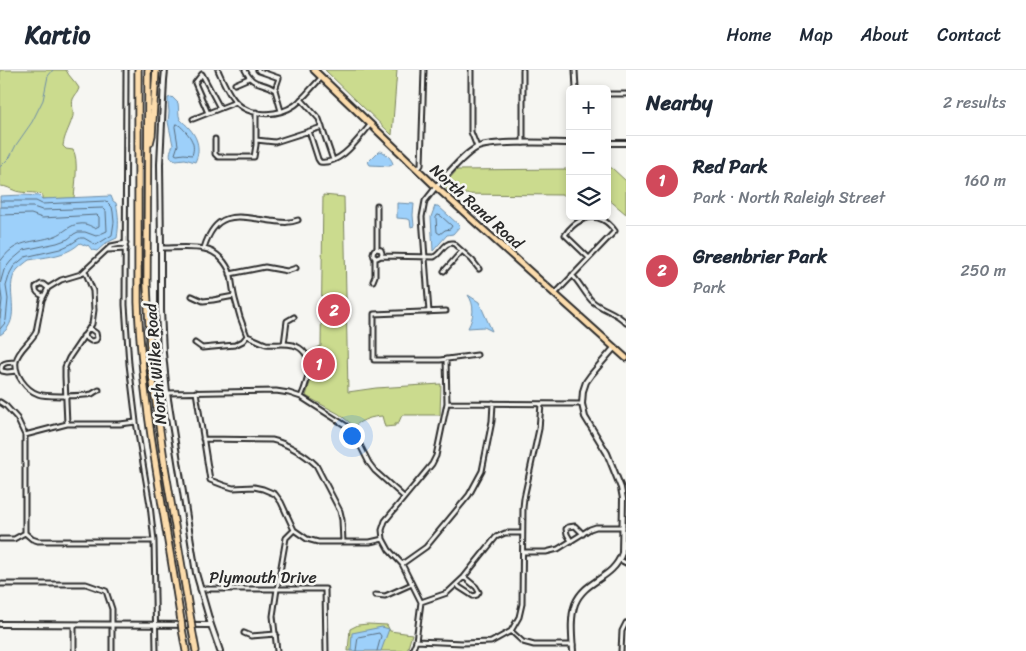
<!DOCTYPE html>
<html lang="en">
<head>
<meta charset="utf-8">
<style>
	:root { --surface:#fff; --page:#f6f6f7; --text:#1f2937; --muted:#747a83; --line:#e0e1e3; --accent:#d1495b }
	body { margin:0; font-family:Sriracha,sans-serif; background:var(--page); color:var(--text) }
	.controls { position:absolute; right:15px; top:15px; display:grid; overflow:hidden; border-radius:8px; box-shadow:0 2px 8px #0003 }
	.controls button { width:45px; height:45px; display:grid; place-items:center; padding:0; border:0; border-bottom:1px solid var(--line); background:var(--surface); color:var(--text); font:25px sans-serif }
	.you { position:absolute; left:351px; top:365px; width:18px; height:18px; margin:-12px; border:4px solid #fff; border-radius:50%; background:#1a73e8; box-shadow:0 0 0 8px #1a73e833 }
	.badge { display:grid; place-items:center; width:32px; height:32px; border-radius:50%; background:var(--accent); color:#fff; font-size:16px; font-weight:700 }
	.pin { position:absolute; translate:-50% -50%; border:2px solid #fff; box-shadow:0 1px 5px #0006 }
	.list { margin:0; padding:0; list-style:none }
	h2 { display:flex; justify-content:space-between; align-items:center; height:65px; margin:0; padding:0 20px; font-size:21px }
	h2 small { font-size:16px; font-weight:400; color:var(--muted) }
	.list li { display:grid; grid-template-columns:32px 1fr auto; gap:15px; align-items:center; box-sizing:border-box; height:90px; padding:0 20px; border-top:1px solid var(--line) }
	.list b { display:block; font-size:19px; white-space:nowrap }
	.list p { margin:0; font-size:16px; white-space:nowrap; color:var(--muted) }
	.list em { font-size:16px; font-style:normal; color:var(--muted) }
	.icon { flex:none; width:28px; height:28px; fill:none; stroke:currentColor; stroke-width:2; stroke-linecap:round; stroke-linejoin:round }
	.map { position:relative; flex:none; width:626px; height:581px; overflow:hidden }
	header { display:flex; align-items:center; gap:30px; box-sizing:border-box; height:70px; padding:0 25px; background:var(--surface); border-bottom:1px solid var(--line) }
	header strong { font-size:24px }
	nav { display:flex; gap:28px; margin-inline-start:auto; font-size:18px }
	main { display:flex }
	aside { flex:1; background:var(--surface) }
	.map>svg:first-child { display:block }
</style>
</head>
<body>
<header>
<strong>Kartio</strong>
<nav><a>Home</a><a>Map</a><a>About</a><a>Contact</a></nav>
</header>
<main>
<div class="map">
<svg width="626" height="581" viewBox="0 0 626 581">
	<rect width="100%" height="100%" fill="#f6f6f2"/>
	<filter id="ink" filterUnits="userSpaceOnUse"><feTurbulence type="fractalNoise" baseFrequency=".02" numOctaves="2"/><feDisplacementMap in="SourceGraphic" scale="10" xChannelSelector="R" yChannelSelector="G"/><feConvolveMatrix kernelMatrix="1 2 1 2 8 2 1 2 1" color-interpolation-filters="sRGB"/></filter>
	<g filter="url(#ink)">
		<path fill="#cbdb8e" stroke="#7b835c" d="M0,0H66C69,7 75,11 79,18C78,22 75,25 73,29C71,36 75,43 72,49C69,59 64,66 63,76L66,79L73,80C79,89 75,116 74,128L42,129V125C34,121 25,124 16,121C10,119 7,116 0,116Z
			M325,0H397L392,65Z
			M607,98H612L626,111V144L607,128Z
			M570,99V118L564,125L452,124L444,117V115L457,100Z
			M323,125L344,127L348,322L376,318L441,314L440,345H402L398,354H395V356L385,357L382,346C371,347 364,349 354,356L339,344L306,326L312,306L308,282L321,276Z
			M368,554L387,555L390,561L412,564L407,581H348L350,559L358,555Z"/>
		<path fill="#9dd0fa" stroke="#6f8ea7" d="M172,27L178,33C179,38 178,45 180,49C182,52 187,55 189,58C198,68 201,80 195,92L185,89L176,90L171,88C169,83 171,80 173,75L168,52L169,42L168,32V28Z
			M381,81C386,83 392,89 393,94L390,96L370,95L368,92L378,82Z
			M23,125L39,126L42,129L111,126L113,131L116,133C119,145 119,156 117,168L106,173L97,181L92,180L88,175L87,176L80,173C70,183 55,186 41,188C37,189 33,189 29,190C26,192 20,197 17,200C2,218 25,249 0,265V126Z
			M397,133L414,134L413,145L414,156L411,157L410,150L408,149L397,148Z
			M435,136H438L460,156L453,164L447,165L433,181L431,147Z
			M468,225L479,232L492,261L484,257L468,258C474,247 475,235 468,225Z
			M382,557L389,559L381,581H351L352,563Z"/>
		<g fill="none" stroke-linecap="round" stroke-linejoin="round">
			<path stroke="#596d7e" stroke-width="1" d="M176,54L179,55C188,63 197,73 192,85L184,84L177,85L175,84L178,75L175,57Z
				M0,131H36L42,134L106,131L112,137L113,142L114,152L112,165L96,175L84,168H80L71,174L60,179L25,187L14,196L10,203L6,216L8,229L6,250L5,253L0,259
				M0,137H33L42,140L103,138L106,141L107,161L96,166L85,162H78L74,164L68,169L57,173L24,180L11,191L4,200L0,214L2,230L0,248
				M0,145L31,144L42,148L97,145L99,147V156L95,158C90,156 86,153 80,154C70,154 64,163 55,166C32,174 16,168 0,192
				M438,145L441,146L452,156L450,159L445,160L440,164L437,162L436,148Z
				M356,581L358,567L379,563L381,566L377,581"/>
			<path stroke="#6f8ea7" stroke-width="1" d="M0,97L10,87L16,75L32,52L43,30L48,6L53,0"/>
			<defs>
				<path id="minor" d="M126,0L125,235L129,294L136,352L150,435L154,471L156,581
					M218,0C222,9 226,19 232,27C245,47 276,48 295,35C302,30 314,15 321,8
					M245,0C254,18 261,10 275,20
					M258,0L259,1L279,8L275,20L281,41
					M471,0V62L477,77
					M575,0L576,19
					M235,14L249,8
					M607,24H626
					M301,29L319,49L333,90
					M208,43L195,13L202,4L220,38
					M193,49L236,32
					M309,61L318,89L320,92C341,95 358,69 371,54
					M215,69V84L218,87H254L256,75V42
					M256,70L275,72L322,57
					M523,73V0
					M418,99L421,95L424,0
					M377,135V179L374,180L373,183L374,187L377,188L381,186L382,183L381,180L377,179
					M161,178C174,178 192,176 204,179C217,181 227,193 231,205C232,213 233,221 235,229C238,242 242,254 247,266C253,268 260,272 266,274C275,275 284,273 293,275C317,282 308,311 301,327
					M204,178C216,139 237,146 271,151C282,152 287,154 298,150
					M108,180L126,179
					M381,186L434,187C442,183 444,172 453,173L472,190L479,199
					M444,201L462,181
					M230,204L265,197L287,201L296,198
					M572,205C580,213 585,224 592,231C602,240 617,242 626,253
					M373,211L375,206V187
					M555,224L615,161C612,157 607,152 603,150C588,142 573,153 565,165L589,188
					M43,226C39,224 35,222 36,217L41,214H43L48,218
					M192,226L203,231L213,230L234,226
					M446,241L374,244V290H440L477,285
					M429,242L422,147L425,131L436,117
					M83,266L91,271L96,270L97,268L96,263L89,258
					M195,273L202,278L235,275L243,271L247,266
					M284,274L287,251L294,247
					M16,292C9,293 2,291 1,299L2,301L7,302L17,301
					M99,320C98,320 92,324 92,324C84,326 45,327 38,324C26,320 14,304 16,291C18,280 31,272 36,262L42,230L48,218L61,210L81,204L111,176L126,173
					M196,322L210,410L223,415L233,418L254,417L263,419L275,424L281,432L294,460L307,469L318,472H370L383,469
					M167,323L276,321L289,323L301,327L348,357L357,369L369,393L375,401L404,427
					M0,332L6,336L17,348L25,365V463
					M447,333L582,334
					M67,354L65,307V297L69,288L92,254L94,240L93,221L85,201
					M25,365L67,354H120L136,352
					M203,369L272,370C286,373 306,385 316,395L340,441L342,450L343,472
					M25,463L32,469L38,471H154
					M0,469H14L25,463
					M571,471L567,464L566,459L568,457L575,456L583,464
					M523,482H546L558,479L590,459L596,457H623
					M620,490L626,493
					M402,494L426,477L469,425L482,401L492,351L493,333
					M0,514H86L106,521L112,539V581
					M457,514L459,517L473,526L477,525L479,522L476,517L464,507
					M200,519H325L326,581
					M375,525L385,526L412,514
					M421,532L447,523L464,507L496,467L505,463H522
					M511,561L523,572L534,575H573
					M244,563L251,566L276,564
					M416,571L463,573L491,572L511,561L519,547L522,534L523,438L524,428L539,359L541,334
					M74,581V555
					M277,581L273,546L277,519L286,468L294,460
					M412,581L416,571L421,532L402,494L389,480L383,469L382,460L385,451L432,394L436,386L447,333L446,289
					M621,581L622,561L626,553"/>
				<path id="tertiary" d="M165,0L164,10L160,94L161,178V240L163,283L167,323L196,503L211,555L218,575L220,581
					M607,73H626
					M436,117C448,104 462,86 476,78C490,70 551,73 570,73
					M0,554L211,555
					M573,581C572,566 570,548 575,534C585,509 613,510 622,483L623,429L621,418L607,383L585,347L582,334L583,321L586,312L591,305L614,278"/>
				<path id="primary" d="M314,0L436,117L626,288"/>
				<path id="motorway" d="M138,0V232C142,339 165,445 181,551
					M148,0L147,215L151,297L165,397L191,551
					M150,73L152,65L156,0
					M182,559L186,581
					M192,559L196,581"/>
			</defs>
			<use href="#minor" stroke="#2b2b2b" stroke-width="7"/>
			<use href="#tertiary" stroke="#2b2b2b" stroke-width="8"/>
			<use href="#primary" stroke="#2b2b2b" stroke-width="9"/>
			<use href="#motorway" stroke="#2b2b2b" stroke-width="9"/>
			<use href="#minor" stroke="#f6f6f2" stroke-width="3"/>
			<use href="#tertiary" stroke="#f6f6f2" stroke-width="4"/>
			<use href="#primary" stroke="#fcdcac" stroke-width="5"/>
			<use href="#motorway" stroke="#fcdcac" stroke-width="5.5"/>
			<defs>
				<path id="motorway-bridge" d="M181,551L182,559
					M191,551L192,559"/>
			</defs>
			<use href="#motorway-bridge" stroke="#2b2b2b" stroke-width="9" stroke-linecap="butt"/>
			<use href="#motorway-bridge" stroke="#fcdcac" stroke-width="5.5"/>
		</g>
	</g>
	<g text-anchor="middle" stroke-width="5" stroke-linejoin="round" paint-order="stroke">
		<g font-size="16" fill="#2b2b2b" stroke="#f6f6f2">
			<text transform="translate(477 136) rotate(42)" y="6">North Rand Road</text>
			<text transform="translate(155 294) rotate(-95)" y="6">North Wilke Road</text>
			<text x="263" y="513">Plymouth Drive</text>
		</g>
	</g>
</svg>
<div class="controls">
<button>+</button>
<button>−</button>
<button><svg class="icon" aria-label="layers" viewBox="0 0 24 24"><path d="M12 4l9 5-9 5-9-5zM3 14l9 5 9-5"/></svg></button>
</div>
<div class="you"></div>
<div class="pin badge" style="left:319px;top:294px">1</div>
<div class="pin badge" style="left:334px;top:240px">2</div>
</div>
<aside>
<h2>Nearby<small>2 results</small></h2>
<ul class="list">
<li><span class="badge">1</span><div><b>Red Park</b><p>Park · North Raleigh Street</p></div><em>160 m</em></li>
<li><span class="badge">2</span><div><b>Greenbrier Park</b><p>Park</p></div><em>250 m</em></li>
</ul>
</aside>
</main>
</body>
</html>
